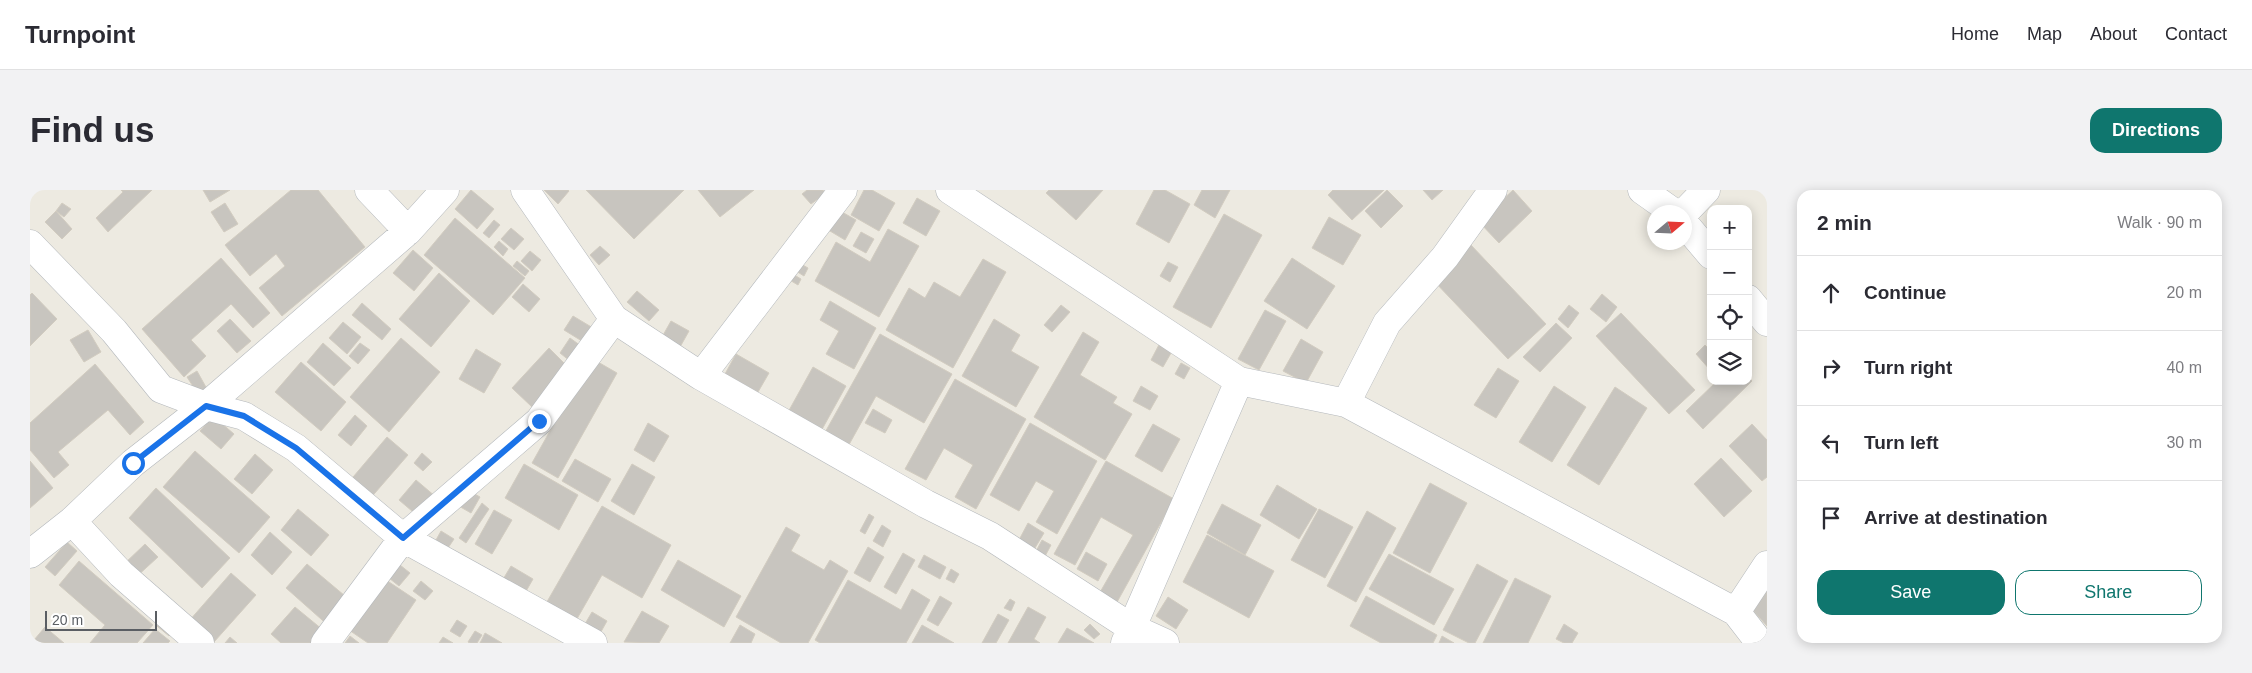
<!DOCTYPE html>
<html lang="en">
<head>
<meta charset="utf-8">
<style>
	:root { --surface:#fff; --page:#f2f2f3; --text:#2b2b33; --muted:#7c7c81; --line:#e1e1e2; --accent:#0f766e }
	body { margin:0; font-family:Arial,sans-serif; background:var(--page); color:var(--text) }
	.controls { position:absolute; right:15px; top:15px; display:grid; overflow:hidden; border-radius:10px; box-shadow:0 2px 12px #0003 }
	.controls button { width:45px; height:45px; display:grid; place-items:center; padding:0; border:0; border-bottom:1px solid var(--line); background:var(--surface); color:var(--text); font:25px sans-serif }
	.compass { position:absolute; left:1617px; top:15px; width:45px; height:45px; border-radius:50%; background:var(--surface); box-shadow:0 2px 12px #0003; rotate:71deg }
	.scale { position:absolute; left:15px; bottom:12px; width:112px; box-sizing:border-box; padding-left:5px; border:2px solid #5a5e63; border-top:0; font-size:14px; line-height:18px; white-space:nowrap; color:#5a5e63; -webkit-text-stroke:4px #fff; paint-order:stroke }
	.stop { position:absolute; width:15px; height:15px; margin:-11px; border:4px solid #1a73e8; border-radius:50%; background:#fff }
	.stop.end { background:#1a73e8; border-color:#fff; box-shadow:0 1px 5px #0008 }
	.list { margin:0; padding:0; list-style:none }
	h2 { display:flex; justify-content:space-between; align-items:center; height:65px; margin:0; padding:0 20px; font-size:21px }
	h2 small { font-size:16px; font-weight:400; color:var(--muted) }
	.list li { display:grid; grid-template-columns:32px 1fr auto; gap:15px; align-items:center; box-sizing:border-box; height:75px; padding:0 20px; border-top:1px solid var(--line) }
	.list b { display:block; font-size:19px; white-space:nowrap }
	.list em { font-size:16px; font-style:normal; color:var(--muted) }
	.actions { display:flex; gap:10px; padding:15px 20px }
	.actions a { flex:1; padding:11px 0; border:1px solid var(--accent); border-radius:15px; text-align:center; font-size:18px; color:var(--accent) }
	.actions .main { background:var(--accent); color:#fff }
	.icon { flex:none; width:28px; height:28px; fill:none; stroke:currentColor; stroke-width:2; stroke-linecap:round; stroke-linejoin:round }
	.map { position:relative; flex:none; width:1737px; height:453px; overflow:hidden; border-radius:15px }
	header { display:flex; align-items:center; gap:30px; box-sizing:border-box; height:70px; padding:0 25px; background:var(--surface); border-bottom:1px solid var(--line) }
	header strong { font-size:24px }
	nav { display:flex; gap:28px; margin-inline-start:auto; font-size:18px }
	.intro { display:flex; align-items:center; justify-content:space-between; box-sizing:border-box; height:120px; padding:0 30px }
	h1 { margin:0; font-size:35px }
	.button { padding:12px 22px; border-radius:15px; background:var(--accent); color:#fff; font-size:18px; font-weight:700 }
	main { display:flex; gap:30px; padding:0 30px }
	aside { flex:1; background:var(--surface); border-radius:15px; box-shadow:0 2px 12px #0003 }
	.map>svg:first-child { display:block }
</style>
</head>
<body>
<header>
<strong>Turnpoint</strong>
<nav><a>Home</a><a>Map</a><a>About</a><a>Contact</a></nav>
</header>
<div class="intro"><h1>Find us</h1><a class="button">Directions</a></div>
<main>
<div class="map">
<svg width="1737" height="453" viewBox="0 0 1737 453">
	<rect width="100%" height="100%" fill="#edeae1"/>
	<path fill="#c8c5bf" stroke="#d2ccc0" d="M91,0H122L78,42L66,28L93,2Z
		M173,0H200L180,12Z
		M261,0H288L335,57L252,126L229,98L255,76L246,64L220,86L195,55Z
		M441,0L464,19L447,39L425,19Z
		M514,0H538L539,1L528,14Z
		M556,0H654L604,49Z
		M668,0H724L690,27Z
		M777,0H793L795,4L781,14L772,4Z
		M834,0H842L865,13L849,41L821,25Z
		M1019,0H1073L1046,30L1016,3Z
		M1124,0H1135L1160,14L1139,53L1106,34Z
		M1172,0H1200L1185,28L1164,15Z
		M1303,0H1354L1322,30L1298,5Z
		M1357,0L1373,16L1351,38L1335,21Z
		M1393,0H1413L1402,10Z
		M1483,0L1502,21L1469,53L1449,32Z
		M887,8L910,21L896,46L873,33Z
		M32,13L41,19L34,27L26,21Z
		M195,13L208,34L194,42L181,22Z
		M805,18L826,30L815,50L795,38Z
		M26,21L42,39L32,49L15,32Z
		M1194,24L1232,45L1181,138L1143,117Z
		M1299,27L1331,45L1313,75L1282,58Z
		M425,28L495,88L463,125L394,65Z
		M464,30L470,35L459,48L453,43Z
		M481,38L494,49L484,60L471,49Z
		M858,39L889,56L849,127L785,91L806,52L840,72Z
		M831,42L844,49L836,63L823,56Z
		M469,51L478,59L473,66L464,57Z
		M1440,54L1516,134L1478,169L1403,90Z
		M570,56L580,65L569,75L560,65Z
		M383,60L403,78L384,101L363,83Z
		M500,61L511,70L502,81L491,71Z
		M191,68L240,123L223,138L201,114L161,150L176,166L154,187L112,139Z
		M1262,68L1305,96L1277,139L1234,111Z
		M953,69L976,82L923,178L856,140L879,98L895,108L904,92L930,107Z
		M487,71L499,81L495,86L483,76Z
		M1138,72L1148,77L1140,92L1130,86Z
		M771,74L778,78L774,86L766,81Z
		M409,83L440,111L401,157L369,129Z
		M761,83L771,89L768,95L758,89Z
		M493,94L510,109L499,122L482,107Z
		M607,101L629,120L619,131L597,112Z
		M2,103L27,129L0,156V105Z
		M1572,104L1587,117L1576,132L1560,119Z
		M800,111L846,138L824,179L796,164L809,141L790,130Z
		M332,113L361,139L352,150L322,125Z
		M1031,115L1040,122L1022,142L1014,135Z
		M1539,115L1549,123L1538,138L1528,129Z
		M1235,120L1256,131L1229,180L1208,169Z
		M1591,123L1665,200L1639,224L1566,146Z
		M543,126L568,141L560,156L534,140Z
		M200,129L221,151L207,163L187,141Z
		M964,129L990,145L981,161L1009,177L986,217L932,186Z
		M641,131L659,141L650,157L632,147Z
		M313,132L331,147L317,164L299,148Z
		M1526,133L1542,148L1510,182L1493,167Z
		M58,140L71,162L54,172L40,150Z
		M1053,142L1069,152L1050,185L1087,207L1083,213L1102,224L1075,270L1004,227Z
		M850,144L922,184L894,233L846,206L816,260L793,246Z
		M371,148L410,182L359,242L320,207Z
		M540,148L551,156L540,171L530,163Z
		M1132,149L1145,156L1133,177L1121,170Z
		M1271,149L1293,162L1276,193L1253,181Z
		M293,153L321,178L304,196L277,172Z
		M330,153L340,160L328,174L319,166Z
		M1675,155L1681,161V181L1666,164Z
		M519,158L539,178L502,217L482,198Z
		M446,159L471,174L454,203L429,189Z
		M706,164L739,183L728,202L695,184Z
		M561,168L587,183L528,288L502,273Z
		M271,172L316,212L291,241L245,202Z
		M1151,173L1160,178L1154,189L1145,184Z
		M65,174L114,232L100,245L78,220L28,262L39,275L24,288L0,260V233Z
		M783,177L816,196L790,243L757,224Z
		M1468,178L1489,191L1466,228L1444,215Z
		M167,181L177,199L168,204L157,187Z
		M1718,187L1722,191L1673,239L1656,221L1687,191H1718Z
		M925,189L996,229L946,319L925,307L943,275L914,258L896,290L875,279Z
		M1111,196L1128,206L1120,220L1103,211Z
		M1524,196L1556,217L1522,272L1489,252Z
		M1585,197L1617,218L1569,295L1537,275Z
		M843,219L862,230L855,243L835,233Z
		M325,225L337,236L321,256L308,245Z
		M183,226L204,244L191,259L170,241Z
		M618,233L639,246L624,272L604,260Z
		M1000,233L1067,271L1027,344L1006,332L1024,301L1006,291L989,321L960,305Z
		M1123,234L1150,249L1132,282L1105,266Z
		M1722,234L1737,250V287L1732,291L1699,256Z
		M357,247L378,265L338,311L318,293Z
		M165,261L240,327L209,363L133,297Z
		M392,263L402,272L393,281L384,273Z
		M225,264L243,280L222,304L204,289Z
		M1691,268L1722,301L1694,327L1664,294Z
		M545,269L581,289L568,312L532,291Z
		M0,271L23,298L0,318Z
		M1076,271L1144,309L1086,414L1069,404L1103,345L1071,327L1045,375L1024,364Z
		M494,274L548,305L529,340L475,308Z
		M602,274L625,287L604,325L581,311Z
		M386,290L406,307L389,327L369,310Z
		M1400,293L1437,313L1400,383L1363,363Z
		M1247,295L1287,319L1269,349L1230,325Z
		M126,298L200,368L172,398L99,328Z
		M436,299L450,307L441,323L427,315Z
		M452,313L459,319L436,353L429,348Z
		M1192,314L1231,335L1215,365L1177,343Z
		M572,316L641,355L612,408L572,385L544,434L514,417Z
		M268,319L299,345L281,366L251,340Z
		M1289,319L1323,337L1295,388L1261,370Z
		M464,320L482,330L462,364L445,354Z
		M1337,321L1366,338L1326,412L1297,396Z
		M839,324L844,327L835,344L830,341Z
		M998,333L1014,343L1005,358L989,350Z
		M852,335L861,341L853,357L843,351Z
		M756,337L770,345L761,361L794,380L800,370L818,381L778,453H751L706,427Z
		M411,341L424,349L418,358L406,350Z
		M240,342L262,362L242,385L221,365Z
		M1177,345L1244,381L1219,428L1153,392Z
		M1012,350L1021,355L1013,370L1004,365Z
		M37,352L47,361L25,386L15,377Z
		M115,354L128,367L105,388L93,375Z
		M838,357L854,367L840,392L824,383Z
		M1056,362L1077,374L1068,391L1047,379Z
		M873,363L885,370L866,404L854,397Z
		M1359,364L1424,399L1404,435L1339,399Z
		M894,365L916,377L910,389L888,377Z
		M648,370L711,406L694,437L631,400Z
		M49,371L123,435L107,453H60L75,435L29,395Z
		M365,371L380,383L369,396L354,384Z
		M277,374L321,411L300,437L256,398Z
		M1447,374L1478,391L1445,453H1439L1413,440Z
		M481,376L503,389L495,403L472,391Z
		M921,379L929,384L924,393L916,389Z
		M201,383L226,405L184,452L159,431Z
		M353,388L386,410L357,453H338L319,440Z
		M1485,388L1521,406L1498,453H1453Z
		M818,390L871,420L882,399L900,410L876,453H790L785,450Z
		M391,391L403,401L395,410L383,401Z
		M1737,400V436L1719,416Z
		M910,406L922,413L908,436L897,430Z
		M1336,406L1407,445L1403,453H1351L1320,436Z
		M1138,407L1158,420L1146,439L1126,426Z
		M980,409L985,412L981,421L974,418Z
		M265,417L293,440L282,453H251L241,444Z
		M998,417L1016,427L1004,449L1010,453H978Z
		M612,421L639,436L629,453L594,452Z
		M562,422L577,431L568,447L552,439Z
		M968,424L979,430L966,453H952Z
		M133,429L145,440L139,446L127,436Z
		M427,430L437,436L430,447L420,441Z
		M1060,434L1070,444L1064,449L1054,440Z
		M1534,434L1548,443L1542,453H1534L1526,449Z
		M710,435L725,444L721,453H700Z
		M892,435L924,453H882Z
		M15,437L34,453H6L4,450Z
		M1037,438L1064,453H1028Z
		M125,439L140,451L138,453H113Z
		M445,441L452,445L447,453H440L438,452Z
		M455,443L472,453H450Z
		M320,446L329,453H315Z
		M1412,446L1424,453H1409Z
		M200,447L207,453H195Z
		M413,447L423,453H409Z"/>
	<g fill="none" stroke-linecap="round" stroke-linejoin="round">
		<defs>
			<path id="minor" d="M339,0L378,41
				M495,0L584,129L671,186L896,314L960,346L1102,438L1135,453
				M920,0L1209,191L1316,213L1706,422L1730,453
				M1612,0L1643,22
				M1654,23L1676,0
				M1654,33L1681,65
				M0,54L84,141L131,199L176,216L214,226L266,258L373,348L563,453
				M1718,109L1737,132
				M671,186L813,0
				M1316,213L1357,133L1415,67L1463,0
				M42,331L91,384L170,453
				M0,364L42,331L103,273L176,216L378,41L415,0
				M1706,422L1737,375
				M295,453L373,348L509,231L584,129
				M1095,453L1209,191"/>
		</defs>
		<use href="#minor" stroke="#b4b8bc" stroke-width="29"/>
		<use href="#minor" stroke="#fff" stroke-width="28"/>
	</g>
	<g fill="none" stroke-linecap="round" stroke-linejoin="round">
		<path stroke="#1a73e8" stroke-width="6" d="M103,273L176,216L214,226L266,258L373,348L509,231"/>
	</g>
</svg>
<div class="controls">
<button>+</button>
<button>−</button>
<button><svg class="icon" aria-label="locate" viewBox="0 0 24 24"><circle cx="12" cy="12" r="6"/><path d="M12 2v4M12 18v4M2 12h4M18 12h4"/></svg></button>
<button><svg class="icon" aria-label="layers" viewBox="0 0 24 24"><path d="M12 4l9 5-9 5-9-5zM3 14l9 5 9-5"/></svg></button>
</div>
<svg class="compass" viewBox="-18 -18 36 36"><path d="M0-13l5 13h-10z" fill="#e53935"/><path d="M0 13l5-13h-10z" fill="#7c7c81"/></svg>
<div class="scale">20 m</div>
<div class="stop" style="left:103px;top:273px"></div>
<div class="stop end" style="left:509px;top:231px"></div>
</div>
<aside>
<h2>2 min<small>Walk · 90 m</small></h2>
<ul class="list">
<li><svg class="icon" aria-label="ahead" viewBox="0 0 24 24"><path d="M12 20V5M6 11l6-6 6 6"/></svg><div><b>Continue</b></div><em>20 m</em></li>
<li><svg class="icon" aria-label="right" viewBox="0 0 24 24"><path d="M7 20v-9h11M14 6l5 5-5 5"/></svg><div><b>Turn right</b></div><em>40 m</em></li>
<li><svg class="icon" aria-label="left" viewBox="0 0 24 24"><path d="M17 20v-9H6M10 6l-5 5 5 5"/></svg><div><b>Turn left</b></div><em>30 m</em></li>
<li><svg class="icon" aria-label="arrive" viewBox="0 0 24 24"><path d="M6 21V4h12l-3 4 3 4H6"/></svg><div><b>Arrive at destination</b></div></li>
</ul>
<div class="actions"><a class="main">Save</a><a>Share</a></div>
</aside>
</main>
</body>
</html>
